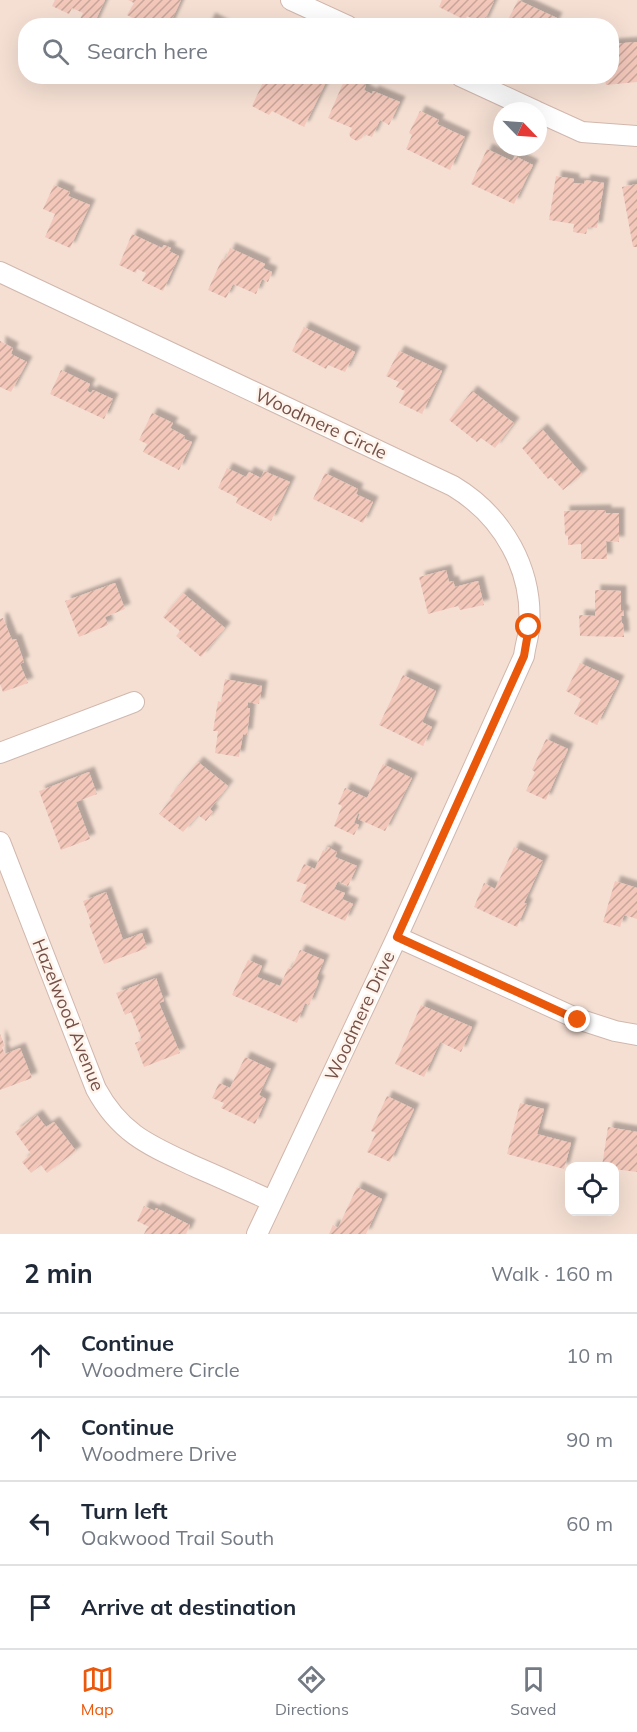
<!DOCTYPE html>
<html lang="en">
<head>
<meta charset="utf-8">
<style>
	:root { --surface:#fff; --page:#f6f6f7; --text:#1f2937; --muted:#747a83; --line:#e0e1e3; --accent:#ea580c }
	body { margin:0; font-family:Mulish,sans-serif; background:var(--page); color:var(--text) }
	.controls { position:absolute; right:18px; bottom:18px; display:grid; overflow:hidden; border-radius:12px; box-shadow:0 6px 24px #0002 }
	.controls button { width:54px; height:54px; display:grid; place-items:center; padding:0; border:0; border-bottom:2px solid var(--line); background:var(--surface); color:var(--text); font:30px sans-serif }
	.compass { position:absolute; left:493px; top:102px; width:54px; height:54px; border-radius:50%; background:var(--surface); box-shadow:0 6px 24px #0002; rotate:115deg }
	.stop { position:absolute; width:18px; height:18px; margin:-14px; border:4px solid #ea580c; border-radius:50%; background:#fff }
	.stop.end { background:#ea580c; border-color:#fff; box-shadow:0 2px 6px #0008 }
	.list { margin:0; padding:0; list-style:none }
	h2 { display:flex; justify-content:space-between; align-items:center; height:78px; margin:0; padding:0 24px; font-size:26px }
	h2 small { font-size:20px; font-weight:400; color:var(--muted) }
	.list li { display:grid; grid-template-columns:39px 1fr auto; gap:18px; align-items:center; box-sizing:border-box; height:84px; padding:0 24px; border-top:2px solid var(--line) }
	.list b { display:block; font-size:22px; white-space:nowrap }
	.list p { margin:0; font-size:20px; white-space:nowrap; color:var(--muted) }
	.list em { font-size:20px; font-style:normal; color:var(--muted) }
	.icon { flex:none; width:33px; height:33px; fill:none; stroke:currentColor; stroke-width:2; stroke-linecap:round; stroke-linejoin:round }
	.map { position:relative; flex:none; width:637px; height:1234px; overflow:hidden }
	.search { position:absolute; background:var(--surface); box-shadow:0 6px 24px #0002; left:18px; right:18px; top:18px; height:66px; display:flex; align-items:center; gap:15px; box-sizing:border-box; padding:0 21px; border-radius:24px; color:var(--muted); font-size:22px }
	.sheet { height:414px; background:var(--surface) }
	nav { display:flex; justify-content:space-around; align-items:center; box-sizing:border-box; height:84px; border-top:2px solid var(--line); background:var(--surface); font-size:16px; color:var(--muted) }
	nav a { display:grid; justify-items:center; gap:3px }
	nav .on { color:var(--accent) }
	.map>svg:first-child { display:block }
</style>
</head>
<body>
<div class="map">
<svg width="637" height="1234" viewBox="0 0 637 1234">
	<defs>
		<pattern id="building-hatch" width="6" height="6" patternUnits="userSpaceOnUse" patternTransform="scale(1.5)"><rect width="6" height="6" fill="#f3c8bb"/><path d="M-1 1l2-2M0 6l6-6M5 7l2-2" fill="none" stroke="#c9a59a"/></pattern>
		<filter id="shadow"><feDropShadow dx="5.5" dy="-5.5" stdDeviation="1.5" flood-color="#0004"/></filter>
	</defs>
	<rect width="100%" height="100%" fill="#fdefe5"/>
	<path fill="#f5dfd3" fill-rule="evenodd" d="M0,0H637V1234H0ZM26,26H612V76H26ZM502,111H538V147H502ZM570,1166H614V1212H570Z"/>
	<path fill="url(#building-hatch)" filter="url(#shadow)" d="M55,0H105L93,26L80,19L83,13L72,8L69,14L52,6Z
		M128,0H181L169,26H149L127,15L134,3Z
		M442,0H492L494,1L483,24L467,16L465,20L439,7Z
		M518,0L557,18L553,26H505Z
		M210,18L225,26H206Z
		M637,42V82L606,85L605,76H612V44Z
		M266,76H329L304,127L272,111L269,115L252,106Z
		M348,77L366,85L364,90L372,94L373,91L400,102L389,125L380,120L372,137L364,134L362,138L357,141L351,138L349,134L352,128L328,118L344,81L346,82Z
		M420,111L439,120L437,124L465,137L450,170L406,149L412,135L409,133Z
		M487,149L512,161L515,156L533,165L514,204L471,184Z
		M556,176L574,179V183L584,184L585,180L604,183L597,228L588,227L586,234L573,232L574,224L549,220Z
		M637,184V247H633L622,187Z
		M54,185L70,192L68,196L90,205L70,248L45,237L55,214L43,209Z
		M132,234L162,248L164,245L171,248L169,251L179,256L163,291L142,281L146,273L137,269L136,273L119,265Z
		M230,248L265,264L263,268L272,272L268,282L262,279L256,294L233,284L226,298L208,290L222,259L225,260Z
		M304,327L355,352L345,372L328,365L326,369L292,351Z
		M0,341L13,348L11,354L27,362L11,392L0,387Z
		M399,351L442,371L422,414L399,403L405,391L396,387L399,382L386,376Z
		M61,370L90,384L87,391L91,393L93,390L113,399L104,419L50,394Z
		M472,391L514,423L495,448L481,438L477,442L449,420Z
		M152,413L173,423L170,428L185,436L184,439L192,442L179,470L143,452L147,444L139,440Z
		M542,429L582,474L563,490L551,477L548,479L522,448Z
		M227,468L246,477L249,472L261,478L264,471L290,482L271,521L236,503L238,498L218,488Z
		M325,473L358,489L356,494L373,502L363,523L313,499Z
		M606,510V513H619V542L606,541L607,559H581V544L568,545V536L565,535L564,511Z
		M446,570L449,582L453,581L455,587L478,581L484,605L460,610L458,606L428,614L419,577Z
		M115,583L125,609L105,617L108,625L79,637L65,601Z
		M595,590L621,591V610H623L624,616H621L622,623L623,624L624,637L580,636L579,615L595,616Z
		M183,593L225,628L201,657L176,636L180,631L163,617Z
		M3,618L12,640L16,639L24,662L20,664L28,683L3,692L0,684V619Z
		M580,663L619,681L597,725L574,714L581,699L566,691Z
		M403,675L436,691L422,722L432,727L423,746L379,725Z
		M225,679L262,686L259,704L248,702V708H250L247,735L243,734L239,757L215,753L218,731H213L218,701L221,702Z
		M546,739L568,749L546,800L526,791L535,772L532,770Z
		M198,762L228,786L210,809L213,812L206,821L198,815L183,832L159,814L172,798L170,796Z
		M383,764L412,778L385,831L358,819L360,814L358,813L354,823L359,825L354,835L334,826L342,806L338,804L345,788L367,798Z
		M89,772L97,794L76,802L90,839L61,850L39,791Z
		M328,847L337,852L335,857L357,866L348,886L338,881L334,889L345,893L342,899L353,904L345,921L300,901L307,885L296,881L304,864L315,869L323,850L326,852Z
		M514,847L543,861L524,903L527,904L517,927L474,907L484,883L495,889Z
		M615,881L637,888V919L624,915L620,927L603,922Z
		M106,892L123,940L142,933L147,948L104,964L89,924L91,923L83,901Z
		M300,950L324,960L316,979L319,981L309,1005L305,1003L297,1023L232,995L248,960L262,966L257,977L280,986L288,968L291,969Z
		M156,978L164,1001L159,1003L180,1053L144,1067L135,1043L142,1040L131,1012L125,1015L116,993Z
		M421,1005L472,1027L461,1052L440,1042L424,1077L395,1064Z
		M0,1034L5,1046L2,1047L5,1054L20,1048L32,1078L0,1090Z
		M245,1057L271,1069L259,1095L266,1099L255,1124L221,1108L224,1103L212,1098L219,1083L230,1088Z
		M387,1096L414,1109L390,1162L367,1152L376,1133L371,1131Z
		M520,1103L544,1109L537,1134L571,1143L564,1169L507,1154Z
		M37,1115L46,1127L54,1122L76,1151L47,1173L41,1165L31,1173L22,1162L31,1154L15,1132Z
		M608,1127L637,1132V1172L614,1169V1166H602Z
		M357,1187L382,1199L366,1234H329L333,1225L338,1228Z
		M144,1206L155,1211L156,1208L190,1225L186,1234H144L147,1228L149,1227L137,1221Z"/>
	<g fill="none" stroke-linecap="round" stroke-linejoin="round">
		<defs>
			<path id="minor" d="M291,0L348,26
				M460,76L536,111
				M538,112L582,132L637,136
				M0,272L453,486C503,516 534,570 529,629C528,638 525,647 524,656L397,937L257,1234
				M0,753L134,702
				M0,842L96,1089C121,1135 151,1146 196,1167C222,1178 247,1190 272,1201
				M397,937L578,1019L615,1031L637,1035"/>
		</defs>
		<use href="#minor" stroke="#d1b7ad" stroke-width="22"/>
		<use href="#minor" stroke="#fff" stroke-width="20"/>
	</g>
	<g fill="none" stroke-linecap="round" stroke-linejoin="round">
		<path stroke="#ea580c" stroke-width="8" d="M529,627L524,656L397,937L578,1020"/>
	</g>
	<g text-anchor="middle" stroke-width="5" stroke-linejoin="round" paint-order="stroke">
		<g font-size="18" fill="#765149" stroke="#fff4eb">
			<text transform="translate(321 424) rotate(25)" y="6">Woodmere Circle</text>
			<text transform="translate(68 1015) rotate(68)" y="6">Hazelwood Avenue</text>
			<text transform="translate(360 1016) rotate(-65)" y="6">Woodmere Drive</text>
		</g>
	</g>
</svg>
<div class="controls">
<button><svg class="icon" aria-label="locate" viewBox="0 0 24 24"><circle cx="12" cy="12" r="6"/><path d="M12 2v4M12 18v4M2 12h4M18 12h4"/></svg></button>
</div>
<svg class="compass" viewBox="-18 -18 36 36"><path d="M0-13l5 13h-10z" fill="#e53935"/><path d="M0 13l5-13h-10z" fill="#747a83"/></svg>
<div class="stop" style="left:529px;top:627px"></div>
<div class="stop end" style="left:578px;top:1020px"></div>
<div class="search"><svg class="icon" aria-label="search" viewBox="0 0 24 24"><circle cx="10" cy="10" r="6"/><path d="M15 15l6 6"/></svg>Search here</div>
</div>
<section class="sheet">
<h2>2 min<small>Walk · 160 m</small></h2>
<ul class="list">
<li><svg class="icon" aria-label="ahead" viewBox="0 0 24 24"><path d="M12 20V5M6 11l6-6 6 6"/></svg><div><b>Continue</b><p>Woodmere Circle</p></div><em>10 m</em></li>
<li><svg class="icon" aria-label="ahead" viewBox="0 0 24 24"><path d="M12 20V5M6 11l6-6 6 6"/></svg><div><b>Continue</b><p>Woodmere Drive</p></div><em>90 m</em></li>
<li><svg class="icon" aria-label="left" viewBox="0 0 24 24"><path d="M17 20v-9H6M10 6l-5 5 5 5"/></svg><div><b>Turn left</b><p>Oakwood Trail South</p></div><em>60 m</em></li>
<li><svg class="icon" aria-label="arrive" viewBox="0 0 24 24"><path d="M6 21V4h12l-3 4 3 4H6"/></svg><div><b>Arrive at destination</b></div></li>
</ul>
</section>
<nav>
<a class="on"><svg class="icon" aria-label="map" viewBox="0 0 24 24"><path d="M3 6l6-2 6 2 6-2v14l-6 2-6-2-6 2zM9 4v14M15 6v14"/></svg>Map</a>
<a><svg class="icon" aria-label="directions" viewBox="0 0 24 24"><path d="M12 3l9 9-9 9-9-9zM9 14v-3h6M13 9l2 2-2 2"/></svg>Directions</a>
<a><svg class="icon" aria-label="saved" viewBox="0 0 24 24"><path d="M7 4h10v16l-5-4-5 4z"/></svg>Saved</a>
</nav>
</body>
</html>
